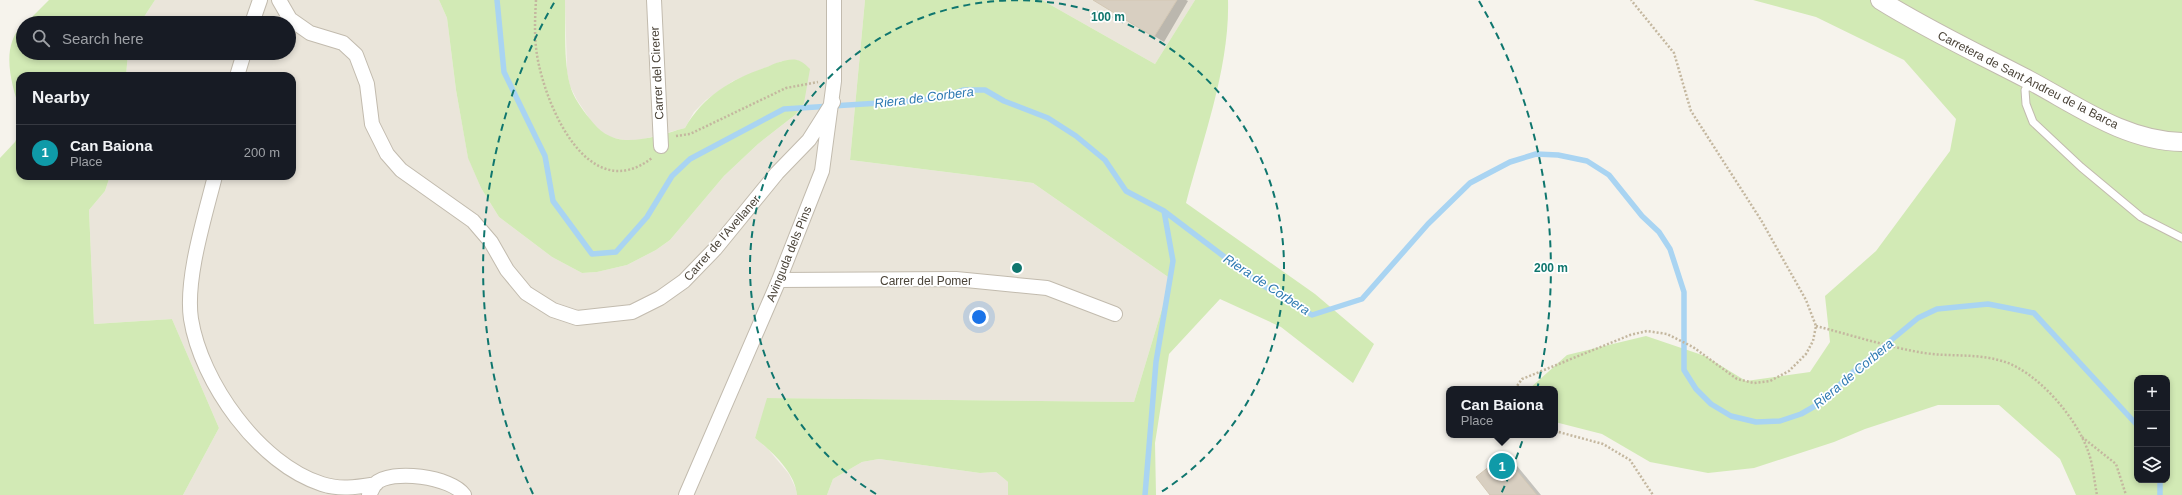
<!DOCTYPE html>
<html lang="en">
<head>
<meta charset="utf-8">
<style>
	:root { --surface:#171b24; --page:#20242c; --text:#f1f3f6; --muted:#9ea1a6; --line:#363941; --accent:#d93025 }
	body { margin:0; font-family:Helvetica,sans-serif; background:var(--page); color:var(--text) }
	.controls { position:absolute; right:12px; bottom:12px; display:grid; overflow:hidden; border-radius:8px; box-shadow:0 2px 6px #0003 }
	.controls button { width:36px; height:36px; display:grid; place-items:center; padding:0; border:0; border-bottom:1px solid var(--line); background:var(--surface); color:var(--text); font:20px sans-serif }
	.you { position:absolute; left:979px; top:317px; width:14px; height:14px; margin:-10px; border:3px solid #fff; border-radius:50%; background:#1a73e8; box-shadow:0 0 0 6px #1a73e833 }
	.badge { display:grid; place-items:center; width:26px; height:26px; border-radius:50%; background:var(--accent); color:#fff; font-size:13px; font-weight:700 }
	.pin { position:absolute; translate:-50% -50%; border:2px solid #fff; box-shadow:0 1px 4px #0006 }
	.popup { position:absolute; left:1446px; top:386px; width:112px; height:52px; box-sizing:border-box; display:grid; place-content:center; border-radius:8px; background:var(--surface); filter:drop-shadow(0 1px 3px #0005); font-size:13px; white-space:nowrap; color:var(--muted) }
	.popup b { font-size:15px; color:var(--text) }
	.popup::after { content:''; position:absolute; left:50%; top:100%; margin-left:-8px; border:8px solid transparent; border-top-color:var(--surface) }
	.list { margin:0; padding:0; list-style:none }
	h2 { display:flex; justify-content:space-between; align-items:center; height:52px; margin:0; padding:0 16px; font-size:17px }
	h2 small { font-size:13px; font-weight:400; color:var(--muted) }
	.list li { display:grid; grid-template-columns:26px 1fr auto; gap:12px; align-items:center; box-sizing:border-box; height:56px; padding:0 16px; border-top:1px solid var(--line) }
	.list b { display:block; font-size:15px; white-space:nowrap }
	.list p { margin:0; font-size:13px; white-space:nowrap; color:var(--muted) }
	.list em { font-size:13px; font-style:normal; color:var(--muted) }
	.icon { flex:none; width:22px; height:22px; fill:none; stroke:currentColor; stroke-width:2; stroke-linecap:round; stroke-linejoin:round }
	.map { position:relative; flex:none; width:2182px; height:495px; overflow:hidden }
	.search { position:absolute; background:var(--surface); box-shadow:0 2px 6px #0003; left:16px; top:16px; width:280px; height:44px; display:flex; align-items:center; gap:10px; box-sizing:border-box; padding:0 14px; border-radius:22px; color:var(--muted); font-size:15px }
	.panel { position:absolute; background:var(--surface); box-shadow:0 2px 6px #0003; left:16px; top:72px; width:280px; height:108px; border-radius:12px }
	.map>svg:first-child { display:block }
</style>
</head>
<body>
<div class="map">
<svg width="2182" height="495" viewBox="0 0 2182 495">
	<rect width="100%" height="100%" fill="#f6f3ec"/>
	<path fill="#eae5da" d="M155,0H439L447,18L456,90L468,157L481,188L499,217L552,257L582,273L597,272L627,265L656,250L670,240L724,176L758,144L795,115L798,60L782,61L733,81L706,100L694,112L685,128L640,140H624L609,137L595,127L577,100L570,86L567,72L565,0H865L850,160L1033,183L1171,279L1134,402L768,398L755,438L768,449L789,474L796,489L797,495H183L219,428L172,319L94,324L89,210L105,191L110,176H292V76H126L128,53H289V23H140Z
		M1042,0H1195L1155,64Z
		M879,459L980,473L996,472L1008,482V495H827L833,479L862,462Z"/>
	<path fill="#d2eab5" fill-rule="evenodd" d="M49,0H155L140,23H26Z
		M439,0H565C566,27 563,59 570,85C573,97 582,109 590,119C599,131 610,139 625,140C646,141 666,133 685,128C703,96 733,78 767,67C776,63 788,58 797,60C802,61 807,66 810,69L804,103L795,115L758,144L724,176L670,240L656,250L627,265L597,272L582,273L552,257L499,217L481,188L468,158L456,90L447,18Z
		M865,0H1042L1155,64L1195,0H1228C1230,66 1203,139 1186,203L1315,294L1374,344L1353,383L1281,327L1220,299L1169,354L1155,443L1156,495H1008V482L996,472L980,473L879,459L862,462L833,479L827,495H797C795,472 772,452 755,438L767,398L1134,402L1171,279L1033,183L850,160Z
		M1753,0H2182V495H2076L2060,459L1999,405H1938L1865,429L1834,442L1754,468L1708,473L1650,462L1602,434L1555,422V389H1529L1567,355L1646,336L1705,356L1746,381L1810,372L1830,342L1825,296L1876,251L1950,151L1956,119L1904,60L1816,17ZM2137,378H2167V480H2137Z
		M23,25V53H128L126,76H20V110C11,84 0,45 23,25Z
		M20,130V176H110L105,191L89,210L94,324L172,319L219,428L183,495H0V158L15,142Z"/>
	<path fill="#0003" d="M1095,0H1186L1188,1L1164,42Z
		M1504,456L1513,461L1541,495H1491Z"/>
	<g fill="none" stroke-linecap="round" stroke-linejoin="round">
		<path stroke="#a9d4f2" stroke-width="5.5" d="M497,0L504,72L545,156L553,201L592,254L616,252L647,217L672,176L690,159L784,109L912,101L939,98L963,90H985L1004,101L1048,118L1076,136L1105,160L1126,191L1164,211L1259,283L1312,315L1362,299L1428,224L1470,183L1510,162L1536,154L1558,155L1587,161L1609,175L1642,216L1659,232L1670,249L1684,292V370L1696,389L1711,404L1731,416L1756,422L1780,421L1801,414L1822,402L1854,371L1918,318L1937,309L1988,304L2034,313L2137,425
			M2160,480V495
			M1145,495L1156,362L1173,261L1164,211"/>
	</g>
	<path fill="#d8cfc1" stroke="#d3c7b4" d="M1093,0H1177L1154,37Z
		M1504,455L1537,495H1490L1476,477Z"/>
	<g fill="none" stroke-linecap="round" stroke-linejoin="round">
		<defs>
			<path id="service" d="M2031,81L2025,90L2026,104L2033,122L2081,167L2141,217L2182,238"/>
			<path id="minor" d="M279,0L290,19L310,33L343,43L356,55L367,84L372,124L387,154L401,170L473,221L491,242L507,270L526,293L553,310L577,318L632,312L660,298L684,281L715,249L777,173L809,140L833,102
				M654,0L661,146
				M252,23L260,0
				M237,76L244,53
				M215,176C205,216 185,279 191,319C201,382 259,464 322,484C340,490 357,487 376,484
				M779,280L956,279L1047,288L1115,314
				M369,495C371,492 373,487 375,484C391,468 452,477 464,495
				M686,495L779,280L822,171L834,81V0"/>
			<path id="tertiary" d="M1880,0C1928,30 1979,54 2029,80C2078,106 2125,141 2182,142"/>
		</defs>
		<use href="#service" stroke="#c2bbae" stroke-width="9"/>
		<use href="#minor" stroke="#c2bbae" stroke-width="16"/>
		<use href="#tertiary" stroke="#c2bbae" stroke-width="20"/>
		<path stroke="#c4b79f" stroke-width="2.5" stroke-dasharray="2 2" stroke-linecap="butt" d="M536,0C535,18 534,36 537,55C545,105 588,207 652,158
			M676,136L690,134L786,88L818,82
			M1816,326C1851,335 1888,347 1924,353C1951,357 1975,353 2002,361C2037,371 2076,417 2088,451C2093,464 2094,480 2097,495
			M1515,389L1522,379L1630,335L1647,331L1667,334L1693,347L1737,379L1754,383L1770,381L1789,371L1806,354L1813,341L1816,326L1806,300L1761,220L1691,111L1674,53L1631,0
			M1555,431L1603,444L1630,460L1653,495
			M2082,437L2116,464L2126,495"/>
		<use href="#service" stroke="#fff" stroke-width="7"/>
		<use href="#minor" stroke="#fff" stroke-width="14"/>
		<use href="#tertiary" stroke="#fff" stroke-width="18"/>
	</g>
	<g fill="none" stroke="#0f766e" stroke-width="2" stroke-dasharray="7 5">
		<path d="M876 494A267 267 0 1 1 1158 494"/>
		<path d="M533 494A534 534 0 0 1 555 1M1479 1A534 534 0 0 1 1501 494"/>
	</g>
	<g text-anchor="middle" stroke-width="3.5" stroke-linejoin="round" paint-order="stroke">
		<g font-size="12" fill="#4b4439" stroke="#fff">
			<text transform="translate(657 73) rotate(-93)" y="4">Carrer del Cirerer</text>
			<text transform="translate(2028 80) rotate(27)" y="4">Carretera de Sant Andreu de la Barca</text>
			<text transform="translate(722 238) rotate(-49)" y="4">Carrer de l'Avellaner</text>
			<text transform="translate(789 254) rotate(-68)" y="4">Avinguda dels Pins</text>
			<text x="926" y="285">Carrer del Pomer</text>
		</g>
		<g font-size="13" font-style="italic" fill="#2e7ab2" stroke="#fff">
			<text transform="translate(924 97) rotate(-7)" y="5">Riera de Corbera</text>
			<text transform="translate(1267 284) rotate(33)" y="5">Riera de Corbera</text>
			<text transform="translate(1853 373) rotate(-40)" y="5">Riera de Corbera</text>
		</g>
	</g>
	<circle cx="1017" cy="268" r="6" fill="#0f766e" stroke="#fff" stroke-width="2"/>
	<g font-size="12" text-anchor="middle" font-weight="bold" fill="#0f766e" stroke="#fff" stroke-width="3.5" stroke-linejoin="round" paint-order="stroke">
		<text x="1108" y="21">100 m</text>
		<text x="1551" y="272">200 m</text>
	</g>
</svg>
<div class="controls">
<button>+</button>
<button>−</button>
<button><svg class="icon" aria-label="layers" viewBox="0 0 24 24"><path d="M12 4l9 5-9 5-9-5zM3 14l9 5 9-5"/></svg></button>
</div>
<div class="you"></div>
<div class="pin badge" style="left:1502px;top:466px;background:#0f9aa8">1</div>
<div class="popup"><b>Can Baiona</b>Place</div>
<div class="search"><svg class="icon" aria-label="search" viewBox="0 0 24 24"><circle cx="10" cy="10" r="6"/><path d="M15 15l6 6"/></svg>Search here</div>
<section class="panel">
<h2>Nearby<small></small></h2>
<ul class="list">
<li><span class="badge" style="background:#0f9aa8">1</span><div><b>Can Baiona</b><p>Place</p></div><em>200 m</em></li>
</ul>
</section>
</div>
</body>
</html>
